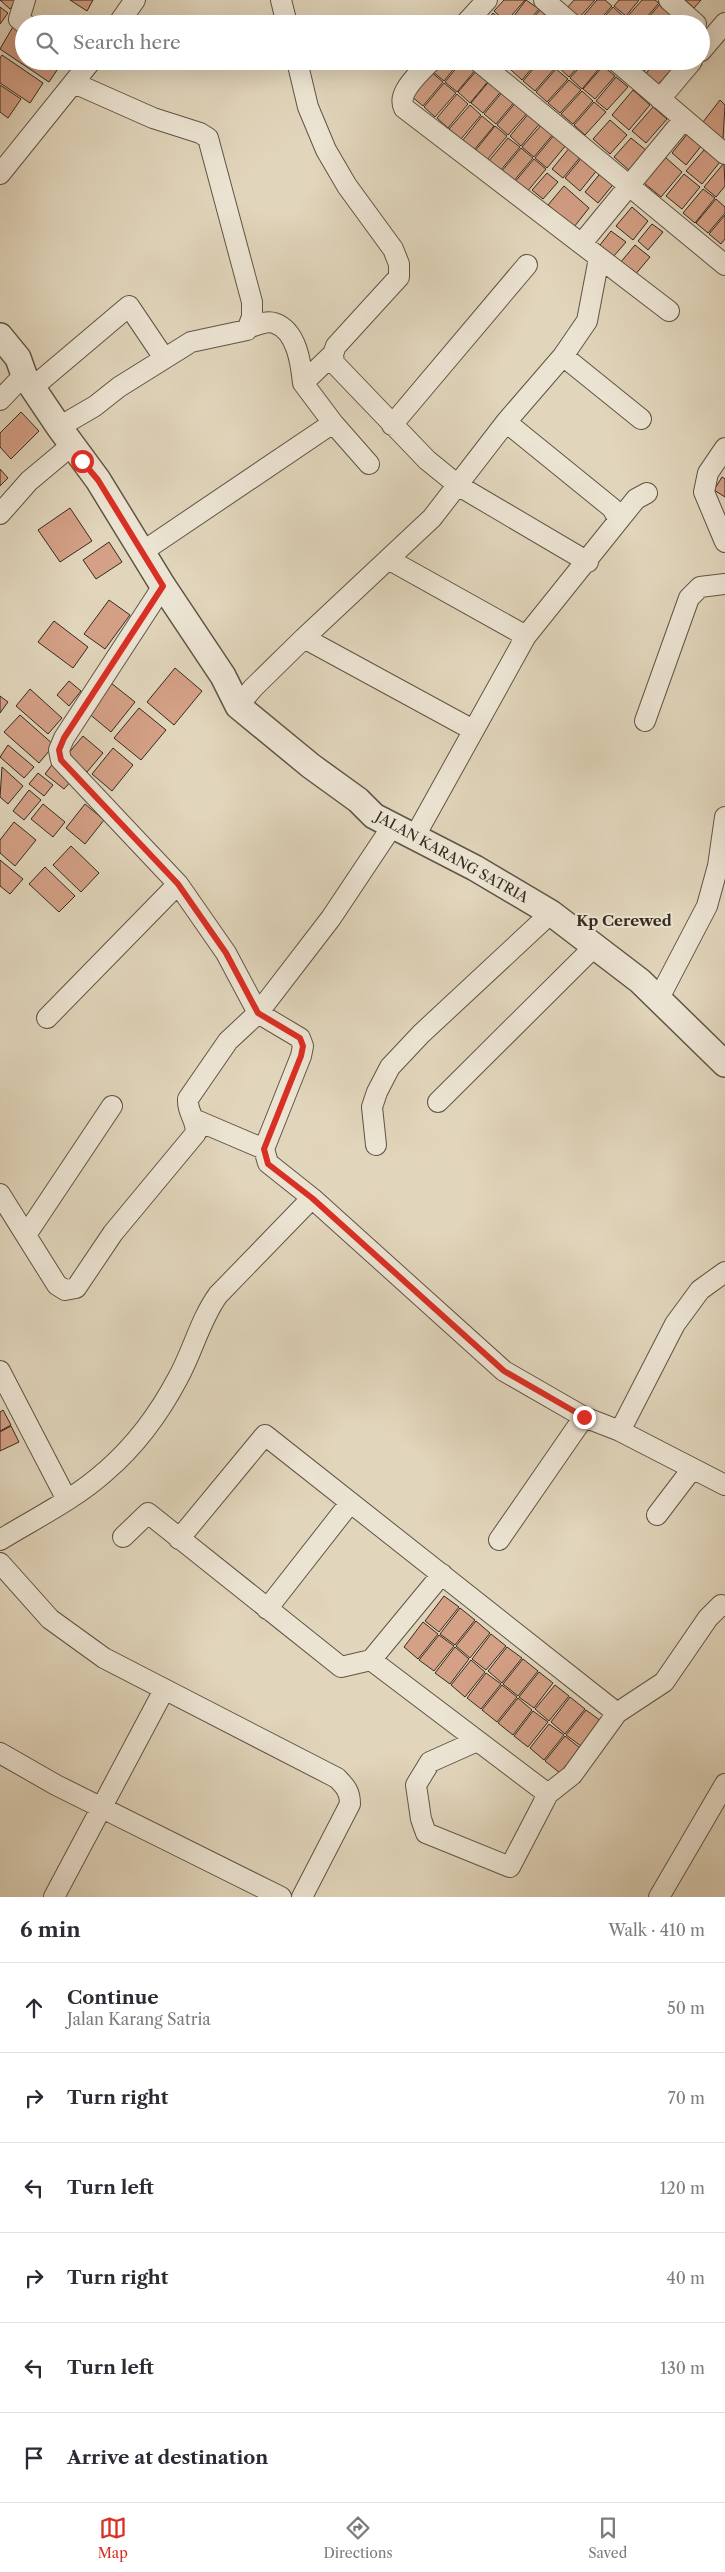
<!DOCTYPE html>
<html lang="en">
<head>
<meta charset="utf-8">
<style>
	:root { --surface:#fff; --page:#f2f2f3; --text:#2b2b33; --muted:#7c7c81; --line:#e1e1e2; --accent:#d93025 }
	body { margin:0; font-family:"Libre Caslon Text",serif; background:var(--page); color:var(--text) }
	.stop { position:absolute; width:15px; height:15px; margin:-11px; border:4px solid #d93025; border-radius:50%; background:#fff }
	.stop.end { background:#d93025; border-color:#fff; box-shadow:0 1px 5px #0008 }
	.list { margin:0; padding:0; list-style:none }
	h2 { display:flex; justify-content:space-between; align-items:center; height:65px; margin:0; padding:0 20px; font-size:21px }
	h2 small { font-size:16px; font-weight:400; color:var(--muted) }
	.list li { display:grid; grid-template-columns:32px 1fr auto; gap:15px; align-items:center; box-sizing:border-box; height:90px; padding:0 20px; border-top:1px solid var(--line) }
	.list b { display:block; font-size:19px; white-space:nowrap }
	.list p { margin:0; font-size:16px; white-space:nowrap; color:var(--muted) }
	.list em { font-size:16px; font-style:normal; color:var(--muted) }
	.icon { flex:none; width:28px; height:28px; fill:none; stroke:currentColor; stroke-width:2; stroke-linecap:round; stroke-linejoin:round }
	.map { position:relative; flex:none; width:725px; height:1897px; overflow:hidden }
	.search { position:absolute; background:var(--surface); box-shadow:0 5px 20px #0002; left:15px; right:15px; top:15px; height:55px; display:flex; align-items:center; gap:12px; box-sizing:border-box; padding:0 18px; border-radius:28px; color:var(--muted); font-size:19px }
	.sheet { height:605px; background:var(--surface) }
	nav { display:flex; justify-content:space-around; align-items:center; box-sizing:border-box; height:70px; border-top:1px solid var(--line); background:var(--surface); font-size:14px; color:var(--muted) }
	nav a { display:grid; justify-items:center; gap:2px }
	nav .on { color:var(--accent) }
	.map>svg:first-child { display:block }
</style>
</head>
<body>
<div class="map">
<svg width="725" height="1897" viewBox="0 0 725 1897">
	<rect width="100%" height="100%" fill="#e1d5bb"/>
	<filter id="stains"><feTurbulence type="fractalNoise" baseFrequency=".004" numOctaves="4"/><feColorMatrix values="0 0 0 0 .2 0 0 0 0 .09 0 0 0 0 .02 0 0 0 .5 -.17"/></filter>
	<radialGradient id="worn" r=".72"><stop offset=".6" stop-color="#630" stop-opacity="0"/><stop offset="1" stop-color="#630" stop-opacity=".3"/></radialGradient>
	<path fill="#d4a086" stroke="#342a1d" d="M0,0H17L10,9Z
		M70,0H93L87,11Z
		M504,0H525L506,22L494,11Z
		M526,0L539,9L526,24H508Z
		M574,0H595L578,19L567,8Z
		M597,0H605L612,6L596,24H584L580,20Z
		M619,0H639L626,16L614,6Z
		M642,0H655L659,3L641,24H634L627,17Z
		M685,0H701L694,8Z
		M660,4L671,15L664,24H643Z
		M0,7L8,13L0,24Z
		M613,7L624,17L619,24H598Z
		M540,10L552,20L549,24H528Z
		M493,13L504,23V24H484Z
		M14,25L24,31V61H63L49,82L0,49Z
		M2,55L43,83L30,103L0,83V58Z
		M440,61H460L444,81L432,71Z
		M462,61H469L477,68L457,92L445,82Z
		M518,61H538L522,80L511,70Z
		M540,61H548L555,68L535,91L523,81Z
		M563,61H583L569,77L558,67Z
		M585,61H598L602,65L582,89L570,78Z
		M633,61H653L642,74L630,64Z
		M656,61H673L676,64L656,87L644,76Z
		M603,66L615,76L595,99L583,89Z
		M478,69L490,79L470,103L458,92Z
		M556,69L568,79L547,102L536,92Z
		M431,72L443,82L423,106L411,96Z
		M616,77L628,87L607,110L596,101Z
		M491,79L503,89L483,113L471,103Z
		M569,80L581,90L560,113L548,103Z
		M444,83L456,93L435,117L424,107Z
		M0,85L21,99L8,118L0,112Z
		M504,90L516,100L496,124L484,114Z
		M633,90L650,105L629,130L612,115Z
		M582,91L593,101L573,124L561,114Z
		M457,94L468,104L448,128L437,118Z
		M720,100L725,105L723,139L703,122Z
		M517,101L529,111L508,135L497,125Z
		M594,102L606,112L585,135L574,125Z
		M470,105L481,115L461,139L449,129Z
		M653,107L667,119L646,143L632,131Z
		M530,112L541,122L521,146L510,136Z
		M482,116L494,126L474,150L463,140Z
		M610,120L627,135L610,154L593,139Z
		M543,123L554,133L534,157L522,147Z
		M495,126L507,136L487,160L475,151Z
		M688,133L702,145L686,165L672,153Z
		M555,134L567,144L547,168L535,158Z
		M508,138L520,147L500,171L488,162Z
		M631,138L647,151L630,171L614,157Z
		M571,146L582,155L563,178L552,169Z
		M521,148L533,158L513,182L501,172Z
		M704,150L720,162L702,184L686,171Z
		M583,156L598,169L580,191L565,178Z
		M665,157L682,172L661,197L644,183Z
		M534,159L546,169L526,193L514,183Z
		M724,163L725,186L716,197L704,187Z
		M603,170L616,181L598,203L585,192Z
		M547,173L558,182L543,199L532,190Z
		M684,174L700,187L682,209L666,196Z
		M564,186L589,208L574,227L548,205Z
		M703,189L715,198L695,223L683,213Z
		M716,199L725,207V213L708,233L696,223Z
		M632,207L648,221L633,240L616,226Z
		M725,215V239L721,244L709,234Z
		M652,224L663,232L648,250L638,241Z
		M611,231L626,242L613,257L600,245Z
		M635,245L650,257L634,276L620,263Z
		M21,412L39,431L11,459L0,447V433Z
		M0,469L8,478L0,486Z
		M722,477L725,479V497L714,490Z
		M70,508L92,541L60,562L38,530Z
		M109,542L122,562L96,579L83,560Z
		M109,600L130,615L105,649L84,634Z
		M54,621L88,647L73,668L38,642Z
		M175,668L202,691L174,725L147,702Z
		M69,681L81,691L69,706L57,695Z
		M111,683L135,702L111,732L87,712Z
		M30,689L62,718L48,734L16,706Z
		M0,696L8,702L0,713Z
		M139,708L166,730L141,760L114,738Z
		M20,715L54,745L39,763L4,732Z
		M83,736L103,753L87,772L67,755Z
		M8,745L34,767L24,778L0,757Z
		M113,748L133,765L112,791L92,774Z
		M54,762L74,778L64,789L45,774Z
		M2,767L23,786L8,804L0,797Z
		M38,773L53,785L44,796L29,784Z
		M29,790L41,800L24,820L13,811Z
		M43,804L65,822L53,837L31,819Z
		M85,804L104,820L85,844L66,828Z
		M14,822L36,840L15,866L0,853V840Z
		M71,846L99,873L81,892L53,865Z
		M0,860L23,879L10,894L0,886Z
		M45,867L75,896L59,912L29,884Z
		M3,1410L11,1425L0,1431V1412Z
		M11,1426L19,1442L0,1451V1432Z
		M444,1596L459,1607L439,1632L425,1621Z
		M460,1608L475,1620L455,1645L440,1634Z
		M476,1621L490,1633L470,1658L456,1646Z
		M423,1622L438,1634L418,1659L404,1647Z
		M491,1634L506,1646L486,1670L472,1659Z
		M439,1635L454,1646L434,1671L419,1660Z
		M455,1647L469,1659L450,1684L435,1673Z
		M507,1647L522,1658L502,1683L488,1671Z
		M523,1659L538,1671L518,1696L503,1684Z
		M471,1660L485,1672L465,1697L451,1685Z
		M539,1672L553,1683L534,1708L519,1697Z
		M486,1673L501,1684L481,1709L467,1698Z
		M502,1685L517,1697L497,1722L482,1710Z
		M555,1685L569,1696L549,1721L535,1709Z
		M570,1697L585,1709L565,1734L551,1722Z
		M518,1698L532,1710L513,1735L498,1723Z
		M586,1710L601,1721L581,1746L566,1735Z
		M533,1711L548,1722L528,1747L514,1736Z
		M549,1724L564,1735L544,1760L530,1748Z
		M565,1736L580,1748L560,1773L545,1761Z"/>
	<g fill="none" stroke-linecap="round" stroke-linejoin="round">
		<defs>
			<path id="minor" d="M281,0L287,24
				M544,0L572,24
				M669,0L696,24
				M25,24L19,19L25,0
				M118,24L135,0
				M465,24L487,0
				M701,51L725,23
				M297,61L308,107L326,150L347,186L393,249L399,264V277L336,346L333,354L334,363L427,460L459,486L588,562
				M431,61C421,72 396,92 404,108L669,311
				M478,61L725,265
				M616,61L725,154
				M660,99L692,61
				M0,174L91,61
				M582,243L684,119
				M247,328C255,326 266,320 274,323C297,330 301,364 303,383
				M563,356L641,419
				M32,388L129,306L164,358
				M0,400L24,375
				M333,423L369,464
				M392,425L527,265
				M59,427L95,406L119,387L191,342L247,330L252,317V302L208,138L200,133L153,118L74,83
				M725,448L708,473L704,492L725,542
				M0,514L29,481L72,445
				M619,520L636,499L647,493
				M142,552L333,423L303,383L333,354
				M388,559L526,636
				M163,586L64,738L59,750L61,760L178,884L226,953L258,1013L300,1038L303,1046L301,1056L264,1149L268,1163L312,1198L504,1371L584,1417L620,1431L725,1485
				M304,638L473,730
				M238,706L253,688L304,638L432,518L506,422L563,356L587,321L599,258
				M645,721L689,598L700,587L725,584
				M415,836L526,636L619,520L612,508L506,422
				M659,998L707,906L718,866L725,817
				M47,1018L178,884
				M438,1102L594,947
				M196,1120L264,1149
				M376,1145L372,1107L377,1092L390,1067L421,1034L551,913
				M0,1194L57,1285L65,1290L76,1288L113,1233L196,1133C196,1118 187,1113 188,1099L228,1041L258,1013L331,918L393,825
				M26,1235L112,1106
				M0,1371L67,1500
				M620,1431L675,1324L700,1290L725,1272
				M657,1515L692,1469
				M123,1537L148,1513L341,1667L371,1660L442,1574
				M179,1539L265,1435L617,1713
				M0,1540C36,1518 75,1499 106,1471C135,1446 160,1412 178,1378C193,1351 200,1320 218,1295L312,1198
				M499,1540L584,1417
				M0,1563L50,1619L104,1658L337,1778C346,1787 350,1792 350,1804L302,1897
				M267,1609L350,1503
				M371,1660L548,1794
				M477,1741L430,1762L416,1785L421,1819L426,1833L510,1867L548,1794L572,1775L617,1713L664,1682L708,1618L721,1605L725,1606
				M0,1753L56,1785L281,1897
				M54,1897L164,1690
				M659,1897L725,1784"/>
			<path id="tertiary" d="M0,336L18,358L24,375L59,427L98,480L163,586L223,676L238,706L311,766L358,800L374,816L475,868L551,913L640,981L725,1064"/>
		</defs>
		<use href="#minor" stroke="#5f5544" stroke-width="22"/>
		<use href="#tertiary" stroke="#5f5544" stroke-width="28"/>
		<use href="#minor" stroke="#ece4d3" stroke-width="20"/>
		<use href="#tertiary" stroke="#ece4d3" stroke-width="25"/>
	</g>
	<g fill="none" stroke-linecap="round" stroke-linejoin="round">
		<path stroke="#d93025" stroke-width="6" d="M82,461L98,480L163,586L64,738L59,750L61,760L178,884L226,953L258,1013L300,1038L303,1046L301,1056L264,1149L268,1164L312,1198L504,1371L584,1417"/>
	</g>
	<g text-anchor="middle" stroke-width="4" stroke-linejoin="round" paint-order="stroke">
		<g font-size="14" fill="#342a1d" stroke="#ece4d3">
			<text transform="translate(452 857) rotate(29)" y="5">JALAN KARANG SATRIA</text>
		</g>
		<g font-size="15" font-weight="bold" fill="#342a1d" stroke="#ece4d3">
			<text x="624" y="926">Kp Cerewed</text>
		</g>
	</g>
	<rect width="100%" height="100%" filter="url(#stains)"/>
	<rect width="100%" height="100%" fill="url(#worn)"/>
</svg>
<div class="stop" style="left:82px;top:461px"></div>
<div class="stop end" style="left:584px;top:1417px"></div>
<div class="search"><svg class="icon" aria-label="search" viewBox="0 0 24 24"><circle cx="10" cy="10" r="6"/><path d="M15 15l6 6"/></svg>Search here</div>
</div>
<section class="sheet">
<h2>6 min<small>Walk · 410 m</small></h2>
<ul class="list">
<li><svg class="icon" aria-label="ahead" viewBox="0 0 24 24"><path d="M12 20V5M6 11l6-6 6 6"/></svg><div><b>Continue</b><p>Jalan Karang Satria</p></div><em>50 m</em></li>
<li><svg class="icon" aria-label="right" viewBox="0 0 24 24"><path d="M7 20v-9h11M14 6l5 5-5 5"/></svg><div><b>Turn right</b></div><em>70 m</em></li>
<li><svg class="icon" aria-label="left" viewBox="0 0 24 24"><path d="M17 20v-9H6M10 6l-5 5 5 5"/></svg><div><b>Turn left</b></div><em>120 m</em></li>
<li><svg class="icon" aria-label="right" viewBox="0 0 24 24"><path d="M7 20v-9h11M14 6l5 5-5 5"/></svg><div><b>Turn right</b></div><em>40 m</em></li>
<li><svg class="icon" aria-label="left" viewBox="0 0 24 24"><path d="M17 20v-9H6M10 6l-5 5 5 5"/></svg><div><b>Turn left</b></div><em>130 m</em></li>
<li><svg class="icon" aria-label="arrive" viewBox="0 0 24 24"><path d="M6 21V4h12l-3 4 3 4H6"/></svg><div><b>Arrive at destination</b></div></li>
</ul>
</section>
<nav>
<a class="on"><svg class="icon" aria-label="map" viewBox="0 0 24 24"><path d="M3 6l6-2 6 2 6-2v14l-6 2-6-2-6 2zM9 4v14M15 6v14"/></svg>Map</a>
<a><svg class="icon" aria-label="directions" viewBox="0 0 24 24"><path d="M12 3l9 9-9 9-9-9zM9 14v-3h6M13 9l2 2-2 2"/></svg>Directions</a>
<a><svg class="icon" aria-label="saved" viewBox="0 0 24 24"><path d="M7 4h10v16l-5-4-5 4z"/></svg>Saved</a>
</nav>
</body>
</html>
